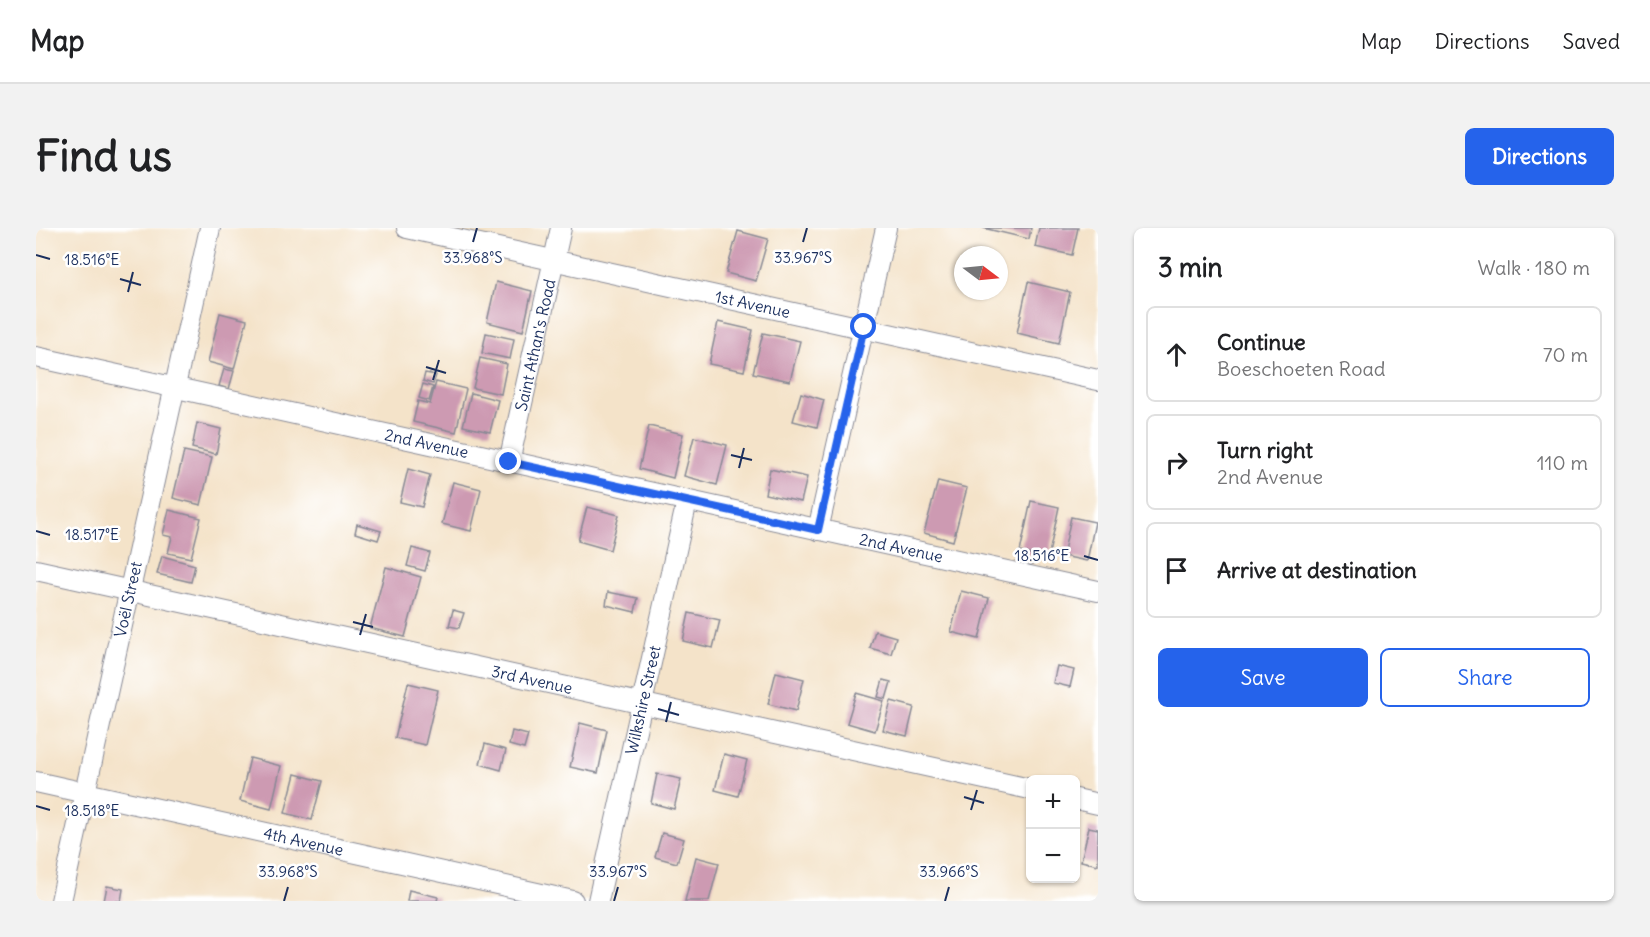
<!DOCTYPE html>
<html lang="en">
<head>
<meta charset="utf-8">
<style>
	:root { --surface:#fff; --page:#f2f2f2; --text:#202124; --muted:#757577; --line:#e0e0e0; --accent:#2563eb }
	body { margin:0; font-family:Delius,sans-serif; background:var(--page); color:var(--text) }
	.controls { position:absolute; right:18px; bottom:18px; display:grid; overflow:hidden; border-radius:9px; box-shadow:0 2px 4px #0004 }
	.controls button { width:54px; height:54px; display:grid; place-items:center; padding:0; border:0; border-bottom:2px solid var(--line); background:var(--surface); color:var(--text); font:30px sans-serif }
	.compass { position:absolute; left:918px; top:18px; width:54px; height:54px; border-radius:50%; background:var(--surface); box-shadow:0 2px 4px #0004; rotate:106deg }
	.stop { position:absolute; width:18px; height:18px; margin:-14px; border:4px solid #2563eb; border-radius:50%; background:#fff }
	.stop.end { background:#2563eb; border-color:#fff; box-shadow:0 2px 6px #0008 }
	.list { margin:0; padding:0; list-style:none }
	h2 { display:flex; justify-content:space-between; align-items:center; height:78px; margin:0; padding:0 24px; font-size:26px }
	h2 small { font-size:20px; font-weight:400; color:var(--muted) }
	.list li { display:grid; grid-template-columns:39px 1fr auto; gap:18px; align-items:center; box-sizing:border-box; height:96px; margin:0 12px 12px; padding:0 12px; border:2px solid var(--line); border-radius:9px }
	.list b { display:block; font-size:22px; white-space:nowrap }
	.list p { margin:0; font-size:20px; white-space:nowrap; color:var(--muted) }
	.list em { font-size:20px; font-style:normal; color:var(--muted) }
	.actions { display:flex; gap:12px; padding:18px 24px }
	.actions a { flex:1; padding:14px 0; border:2px solid var(--accent); border-radius:9px; text-align:center; font-size:21px; color:var(--accent) }
	.actions .main { background:var(--accent); color:#fff }
	.icon { flex:none; width:33px; height:33px; fill:none; stroke:currentColor; stroke-width:2; stroke-linecap:round; stroke-linejoin:round }
	.map { position:relative; flex:none; width:1062px; height:673px; overflow:hidden; border-radius:9px }
	header { display:flex; align-items:center; gap:36px; box-sizing:border-box; height:84px; padding:0 30px; background:var(--surface); border-bottom:2px solid var(--line) }
	header strong { font-size:28px }
	nav { display:flex; gap:33px; margin-inline-start:auto; font-size:21px }
	.intro { display:flex; align-items:center; justify-content:space-between; box-sizing:border-box; height:144px; padding:0 36px }
	h1 { margin:0; font-size:42px }
	.button { padding:15px 27px; border-radius:9px; background:var(--accent); color:#fff; font-size:21px; font-weight:700 }
	main { display:flex; gap:36px; padding:0 36px }
	aside { flex:1; background:var(--surface); border-radius:9px; box-shadow:0 2px 4px #0004 }
	.map>svg:first-child { display:block }
</style>
</head>
<body>
<header>
<strong>Map</strong>
<nav><a>Map</a><a>Directions</a><a>Saved</a></nav>
</header>
<div class="intro"><h1>Find us</h1><a class="button">Directions</a></div>
<main>
<div class="map">
<svg width="1062" height="673" viewBox="0 0 1062 673">
	<rect width="100%" height="100%" fill="#fff"/>
	<filter id="ink" filterUnits="userSpaceOnUse"><feTurbulence type="fractalNoise" baseFrequency=".0167" numOctaves="2"/><feDisplacementMap in="SourceGraphic" scale="12" xChannelSelector="R" yChannelSelector="G"/><feConvolveMatrix kernelMatrix="1 2 1 2 8 2 1 2 1" color-interpolation-filters="sRGB"/></filter>
	<filter id="wash" filterUnits="userSpaceOnUse"><feTurbulence type="fractalNoise" baseFrequency=".008" numOctaves="4" result="noise"/><feDisplacementMap in="SourceGraphic" scale="24" xChannelSelector="R" yChannelSelector="G"/><feGaussianBlur stdDeviation="1.35" result="paint"/><feColorMatrix in="noise" values="0 0 0 0 0 0 0 0 0 0 0 0 0 0 0 0 0 1.4 0 .05"/><feComposite in="paint" operator="in"/></filter>
	<g filter="url(#wash)">
		<rect width="100%" height="100%" fill="#f4e3c9"/>
		<g id="blocks">
			<path fill="#cd9ab2" d="M947,0H995L993,11Z
				M1003,0H1042L1036,27L999,19Z
				M702,3L732,11L720,53L690,45Z
				M460,54L496,63L487,103L451,94Z
				M992,54L1034,64L1023,115L981,105Z
				M184,85L211,92L198,141L172,134Z
				M682,94L717,102L708,143L673,136Z
				M450,105L478,111L474,131L446,125Z
				M727,105L764,113L754,153L717,145Z
				M444,130L471,136L465,166L437,160Z
				M188,141L198,143L193,161L183,158Z
				M389,145L400,147L397,156L387,153Z
				M400,154L430,161L420,204L377,194L382,173L394,176Z
				M387,156L397,159L393,173L383,170Z
				M435,165L462,172L454,204L427,198Z
				M765,165L788,172L781,199L757,193Z
				M161,195L185,201L180,226L156,220Z
				M613,198L647,206L637,250L603,241Z
				M658,209L691,217L681,257L648,248Z
				M148,223L176,229L165,277L137,270Z
				M372,241L394,247L386,279L364,274Z
				M734,241L771,249L765,274L729,266Z
				M902,253L931,260L917,313L888,305Z
				M417,254L445,261L435,303L406,296Z
				M995,273L1023,279L1012,330L984,324Z
				M551,279L583,287L574,322L542,313Z
				M133,282L165,290L155,330L132,325L136,309L127,307Z
				M1035,289L1059,294L1051,333L1027,328Z
				M321,296L345,303L342,312L319,305Z
				M376,320L394,325L389,343L371,338Z
				M126,328L159,337L155,354L121,346Z
				M350,339L385,349L369,409L334,400Z
				M925,363L953,370L943,411L915,404Z
				M572,364L602,370L599,384L570,377Z
				M417,382L428,385L423,400L413,398Z
				M653,385L684,392L677,420L647,413Z
				M839,403L860,409L855,426L834,420Z
				M1021,438L1038,442L1034,459L1017,455Z
				M740,444L768,451L760,483L732,476Z
				M847,452L855,454L850,471L842,469Z
				M372,455L402,462L389,517L359,510Z
				M820,465L848,473L839,503L811,495Z
				M855,473L878,479L871,508L847,502Z
				M544,495L571,502L562,545L534,539Z
				M476,503L492,507L488,521L473,517Z
				M449,516L470,522L465,542L444,536Z
				M688,526L711,532L702,568L679,562Z
				M214,530L245,538L235,581L204,573Z
				M259,546L286,553L276,592L249,585Z
				M621,546L645,551L638,581L615,575Z
				M1053,599L1062,601V637L1045,633Z
				M626,605L648,611L641,635L619,629Z
				M660,629L683,635L673,673H649Z
				M71,658L87,661L85,673H68Z
				M373,662L402,669L401,673H371Z"/>
		</g>
	</g>
	<g filter="url(#ink)">
		<use href="#blocks" fill-opacity="0" stroke="#888994" stroke-width="1.5"/>
		<g fill="none" stroke-linecap="round" stroke-linejoin="round">
			<defs>
				<g id="minor">
					<path id="s1" d="M371,0L1062,152"/>
					<path id="s2" d="M0,129L1062,363"/>
					<path id="s3" d="M473,234L525,0"/>
					<path d="M782,302L850,0"/>
					<path id="s4" d="M0,342L994,561"/>
					<path id="s5" d="M0,554L537,673"/>
					<path d="M1040,571L1062,576"/>
					<path id="s6" d="M25,673L174,0"/>
					<path id="s7" d="M562,673L651,273"/>
				</g>
			</defs>
			<use href="#minor" stroke="#888994" stroke-width="22"/>
			<use href="#minor" stroke="#fff" stroke-width="20"/>
		</g>
	</g>
	<g fill="none" stroke-linecap="round" stroke-linejoin="round" filter="url(#ink)">
		<path stroke="#2563eb" stroke-width="8" d="M473,234L782,302L828,99"/>
	</g>
	<path fill="none" stroke="#1b2f5e" stroke-width="2" d="M437,14L441,0M767,14L771,0M0,27L14,31M84,51L105,57M92,64L97,44M390,139L410,145M397,152L403,132M695,227L716,232M703,240L708,220M0,303L14,307M1048,328L1062,332M317,394L337,399M324,407L330,386M622,481L643,487M630,494L635,474M928,569L948,575M0,578L14,582M935,582L941,562M248,673L252,659M578,673L582,659M909,673L913,659"/>
	<g text-anchor="middle" stroke-width="5" stroke-linejoin="round" paint-order="stroke">
		<g font-size="16" fill="#1b2f5e" stroke="#fff">
			<text dy="6" stroke="none"><textPath href="#s1" startOffset="354">1st Avenue</textPath></text>
			<text dy="6" stroke="none"><textPath href="#s3" startOffset="120">Saint Athan's Road</textPath></text>
			<text dy="6" stroke="none"><textPath href="#s2" startOffset="400">2nd Avenue</textPath></text>
			<text dy="6" stroke="none"><textPath href="#s2" startOffset="886">2nd Avenue</textPath></text>
			<text dy="6" stroke="none"><textPath href="#s6" startOffset="309">Voël Street</textPath></text>
			<text dy="6" stroke="none"><textPath href="#s4" startOffset="508">3rd Avenue</textPath></text>
			<text dy="6" stroke="none"><textPath href="#s7" startOffset="206">Wilkshire Street</textPath></text>
			<text dy="6" stroke="none"><textPath href="#s5" startOffset="274">4th Avenue</textPath></text>
		</g>
	</g>
	<g font-size="15" text-anchor="middle" fill="#1b2f5e" stroke="#fff" stroke-width="5" stroke-linejoin="round" paint-order="stroke">
		<text x="437" y="35">33.968°S</text>
		<text x="767" y="35">33.967°S</text>
		<text x="56" y="37">18.516°E</text>
		<text x="56" y="312">18.517°E</text>
		<text x="1006" y="333">18.516°E</text>
		<text x="56" y="588">18.518°E</text>
		<text x="252" y="649">33.968°S</text>
		<text x="582" y="649">33.967°S</text>
		<text x="913" y="649">33.966°S</text>
	</g>
</svg>
<div class="controls">
<button>+</button>
<button>−</button>
</div>
<svg class="compass" viewBox="-18 -18 36 36"><path d="M0-13l5 13h-10z" fill="#e53935"/><path d="M0 13l5-13h-10z" fill="#757577"/></svg>
<div class="stop" style="left:828px;top:99px"></div>
<div class="stop end" style="left:473px;top:234px"></div>
</div>
<aside>
<h2>3 min<small>Walk · 180 m</small></h2>
<ul class="list">
<li><svg class="icon" aria-label="ahead" viewBox="0 0 24 24"><path d="M12 20V5M6 11l6-6 6 6"/></svg><div><b>Continue</b><p>Boeschoeten Road</p></div><em>70 m</em></li>
<li><svg class="icon" aria-label="right" viewBox="0 0 24 24"><path d="M7 20v-9h11M14 6l5 5-5 5"/></svg><div><b>Turn right</b><p>2nd Avenue</p></div><em>110 m</em></li>
<li><svg class="icon" aria-label="arrive" viewBox="0 0 24 24"><path d="M6 21V4h12l-3 4 3 4H6"/></svg><div><b>Arrive at destination</b></div></li>
</ul>
<div class="actions"><a class="main">Save</a><a>Share</a></div>
</aside>
</main>
</body>
</html>
